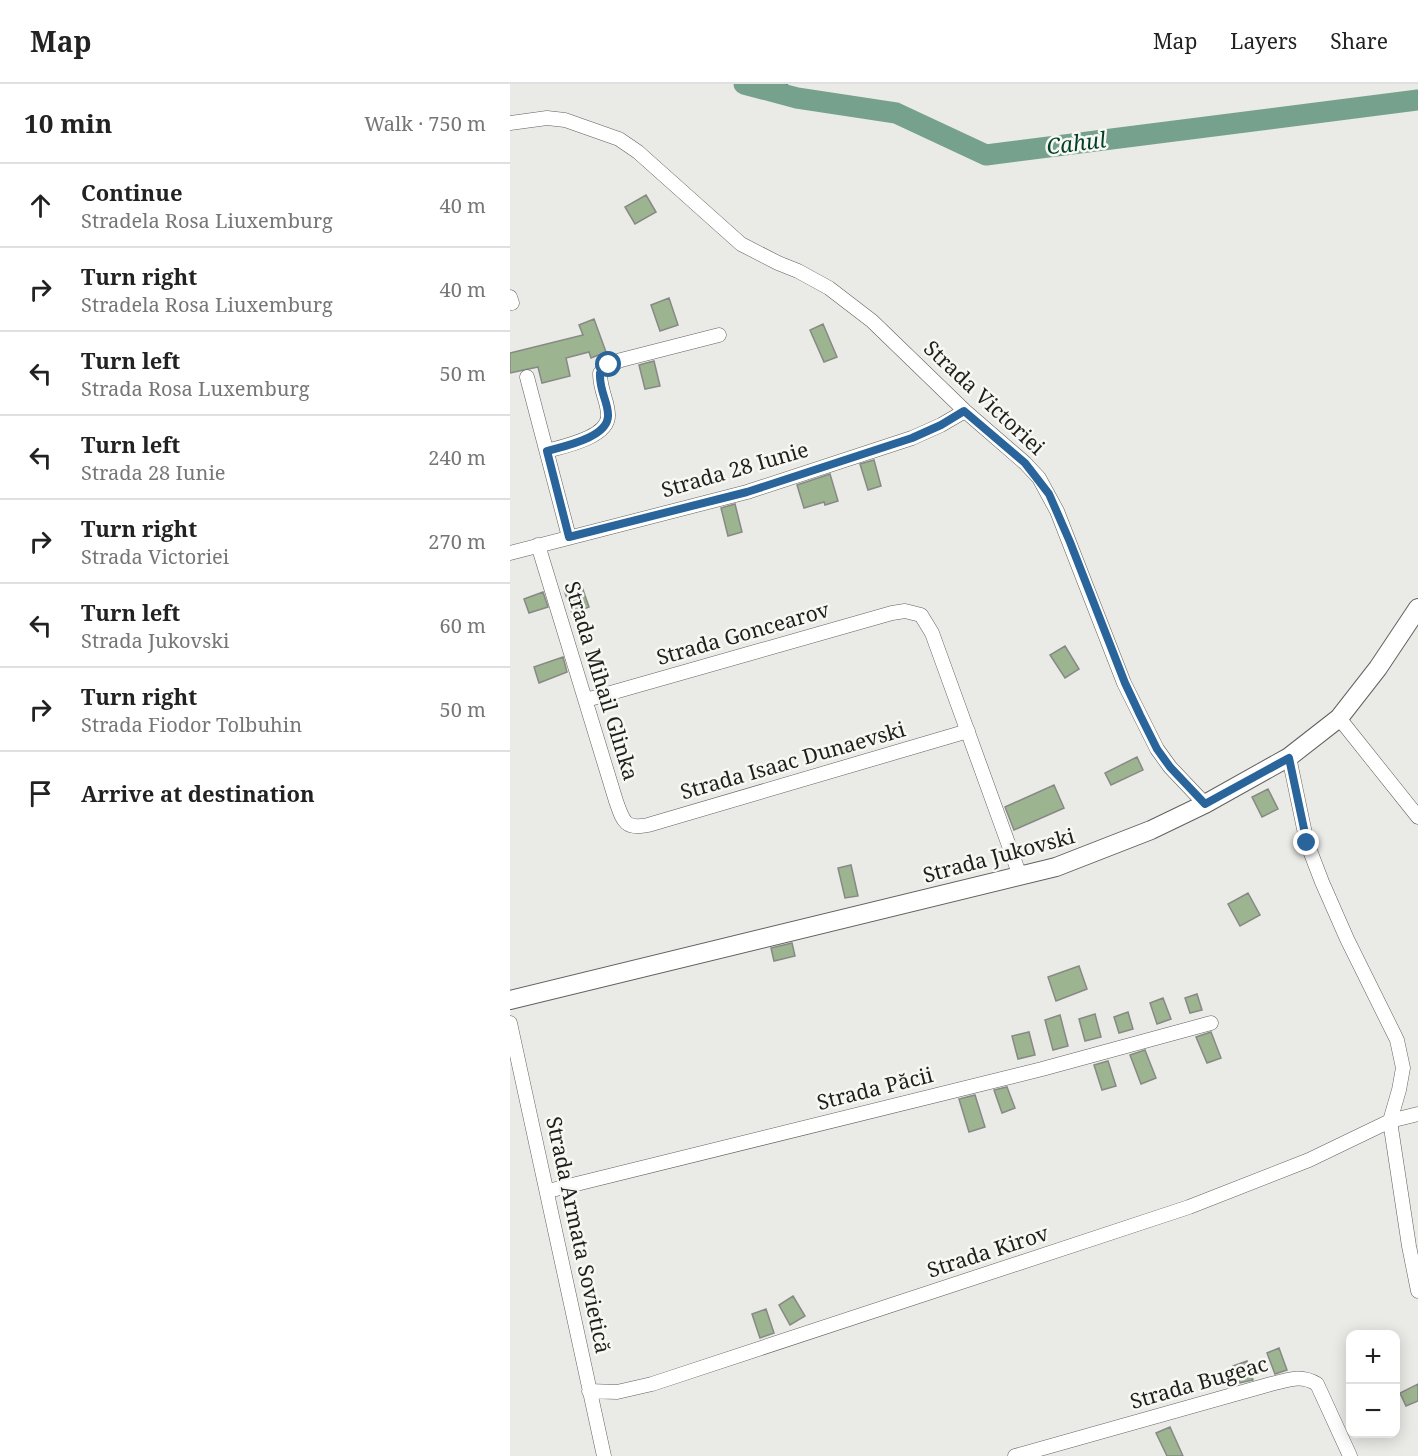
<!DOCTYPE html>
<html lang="en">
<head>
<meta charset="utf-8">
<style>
	:root { --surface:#fff; --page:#f6f6f6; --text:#222; --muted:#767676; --line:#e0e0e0 }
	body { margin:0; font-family:"Noto Serif",serif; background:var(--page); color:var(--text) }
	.controls { position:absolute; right:18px; bottom:18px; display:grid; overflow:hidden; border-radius:12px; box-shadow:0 3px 15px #0003 }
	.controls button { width:54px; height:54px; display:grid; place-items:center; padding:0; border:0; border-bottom:2px solid var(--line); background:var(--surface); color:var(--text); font:30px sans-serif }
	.stop { position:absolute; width:18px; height:18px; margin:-14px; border:4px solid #29649b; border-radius:50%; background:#fff }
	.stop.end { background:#29649b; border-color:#fff; box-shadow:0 2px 6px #0008 }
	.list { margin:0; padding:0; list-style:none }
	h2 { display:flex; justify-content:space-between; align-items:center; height:78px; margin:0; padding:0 24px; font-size:26px }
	h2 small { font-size:20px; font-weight:400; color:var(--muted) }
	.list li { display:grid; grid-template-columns:39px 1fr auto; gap:18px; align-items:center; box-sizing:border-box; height:84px; padding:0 24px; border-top:2px solid var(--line) }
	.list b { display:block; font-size:22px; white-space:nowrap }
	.list p { margin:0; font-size:20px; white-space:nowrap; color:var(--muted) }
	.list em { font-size:20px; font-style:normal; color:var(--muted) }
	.icon { flex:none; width:33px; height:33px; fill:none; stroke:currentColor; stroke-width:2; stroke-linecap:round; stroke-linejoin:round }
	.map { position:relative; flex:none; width:908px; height:1372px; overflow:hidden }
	header { display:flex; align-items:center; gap:36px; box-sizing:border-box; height:84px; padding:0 30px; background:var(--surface); border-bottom:2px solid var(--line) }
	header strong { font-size:28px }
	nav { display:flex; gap:33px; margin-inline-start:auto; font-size:21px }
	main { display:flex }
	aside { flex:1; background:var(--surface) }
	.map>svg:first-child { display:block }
</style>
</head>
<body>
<header>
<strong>Map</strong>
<nav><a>Map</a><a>Layers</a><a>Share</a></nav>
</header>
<main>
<aside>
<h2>10 min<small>Walk · 750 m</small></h2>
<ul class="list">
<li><svg class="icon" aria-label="ahead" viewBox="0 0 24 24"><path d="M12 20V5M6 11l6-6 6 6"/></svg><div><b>Continue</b><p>Stradela Rosa Liuxemburg</p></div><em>40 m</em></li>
<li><svg class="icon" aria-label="right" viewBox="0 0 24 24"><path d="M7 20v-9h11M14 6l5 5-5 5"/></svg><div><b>Turn right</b><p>Stradela Rosa Liuxemburg</p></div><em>40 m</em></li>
<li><svg class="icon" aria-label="left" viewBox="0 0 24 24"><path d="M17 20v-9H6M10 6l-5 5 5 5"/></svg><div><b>Turn left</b><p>Strada Rosa Luxemburg</p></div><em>50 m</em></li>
<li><svg class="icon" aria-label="left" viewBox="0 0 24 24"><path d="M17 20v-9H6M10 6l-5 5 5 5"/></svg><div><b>Turn left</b><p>Strada 28 Iunie</p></div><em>240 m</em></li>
<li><svg class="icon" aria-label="right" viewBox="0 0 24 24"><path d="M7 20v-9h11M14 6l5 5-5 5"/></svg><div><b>Turn right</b><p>Strada Victoriei</p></div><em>270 m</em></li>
<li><svg class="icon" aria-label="left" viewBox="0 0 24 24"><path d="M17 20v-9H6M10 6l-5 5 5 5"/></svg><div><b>Turn left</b><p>Strada Jukovski</p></div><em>60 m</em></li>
<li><svg class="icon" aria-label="right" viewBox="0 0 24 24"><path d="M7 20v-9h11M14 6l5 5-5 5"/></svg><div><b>Turn right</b><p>Strada Fiodor Tolbuhin</p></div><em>50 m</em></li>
<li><svg class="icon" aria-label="arrive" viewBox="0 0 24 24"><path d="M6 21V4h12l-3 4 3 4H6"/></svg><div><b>Arrive at destination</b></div></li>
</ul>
</aside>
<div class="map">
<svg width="908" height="1372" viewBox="0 0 908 1372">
	<rect width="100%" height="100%" fill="#eaeae6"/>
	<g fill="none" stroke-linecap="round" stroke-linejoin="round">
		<path stroke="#5c7a6b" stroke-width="4" d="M275,0L287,14"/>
		<path stroke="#76a18c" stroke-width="21" d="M234,0L287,14L386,29L476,71L908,16"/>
	</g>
	<path fill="#9db490" stroke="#878986" stroke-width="1.5" d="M136,111L146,128L125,140L115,123Z
		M159,214L168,241L150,247L141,221Z
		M84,235L96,268L81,274L79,268L56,274L60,292L32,299L28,283L0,289V269L73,251L69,241Z
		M313,240L327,273L314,278L300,246Z
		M144,277L150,302L135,305L129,281Z
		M364,376L371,402L358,406L350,380Z
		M320,390L328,417L315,421L314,418L294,424L287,401Z
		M225,420L232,448L218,452L211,424Z
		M71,500L79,523L62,529L54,506Z
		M33,508L38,523L19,529L14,515Z
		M555,562L569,585L555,594L540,571Z
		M53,573L57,588L29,599L24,583Z
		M627,673L633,686L601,701L595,689Z
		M544,701L554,724L504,746L495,723Z
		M758,705L768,725L752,733L742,713Z
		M341,781L348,812L335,814L328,784Z
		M738,809L750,831L730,842L718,820Z
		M282,859L285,872L264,877L261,864Z
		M569,882L577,905L546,917L538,893Z
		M687,910L692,926L680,929L675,914Z
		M653,914L661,935L647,940L640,919Z
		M618,928L623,945L609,949L604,933Z
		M585,930L591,953L575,957L569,935Z
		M550,931L558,962L543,966L535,936Z
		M519,948L525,971L508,975L502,952Z
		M701,948L711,974L697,979L686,953Z
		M635,966L646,994L631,1000L620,971Z
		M598,977L606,1002L592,1006L584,981Z
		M497,1003L505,1024L492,1029L484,1006Z
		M465,1011L475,1043L459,1048L449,1015Z
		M283,1212L295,1232L280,1241L269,1221Z
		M256,1225L264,1249L250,1254L242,1230Z
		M769,1264L777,1286L765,1290L757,1269Z
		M737,1277L743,1296L730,1299L723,1282Z
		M908,1300V1317L896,1322L890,1309Z
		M660,1343L673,1372H657L646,1349Z"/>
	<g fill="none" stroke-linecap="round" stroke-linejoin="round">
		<defs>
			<path id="street" d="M0,39L37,34L55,36L109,55L128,68L231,160L268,179L288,187L319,204L362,237L455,327L515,379L529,394L547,427L614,599L647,665L660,683L695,720
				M0,213L2,219
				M17,293L59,453
				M37,367C55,362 99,353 98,331C98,317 90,307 90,289L99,281L111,276L209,251
				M28,461L106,717C113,737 115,746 138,741L458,647
				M0,469L237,408L402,354L431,341L455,327
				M76,616L382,529L395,527L411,531L422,549L510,792
				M829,634L908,733
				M779,673L797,759L812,798L837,855L887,956L893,984L889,1006L880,1037L899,1162L908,1207
				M0,939L94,1372
				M38,1107L532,985L701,939
				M79,1307L107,1308L142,1300L679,1123L799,1076L880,1037L908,1030
				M505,1372L761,1300C779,1296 790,1290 807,1300L840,1372"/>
			<path id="secondary" d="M0,916L546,783L641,746L695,720L779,673L829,634L868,584L908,524"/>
		</defs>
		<use href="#street" stroke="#61615e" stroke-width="15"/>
		<use href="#secondary" stroke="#61615e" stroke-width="20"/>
		<use href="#street" stroke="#fff" stroke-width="14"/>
		<use href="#secondary" stroke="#fff" stroke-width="18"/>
	</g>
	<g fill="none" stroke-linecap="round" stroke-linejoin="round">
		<path stroke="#29649b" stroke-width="8" d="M99,281L90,289C89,307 98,317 98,331C99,353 55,362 37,367L59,453L237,408L402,354L431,341L454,327L515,379L539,410L560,458L615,599L630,631L647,665L660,683L695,720L779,674L797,759"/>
	</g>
	<g text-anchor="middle" stroke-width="5" stroke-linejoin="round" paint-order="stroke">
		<g font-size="21" fill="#1e1e1d" stroke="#f7f7f4">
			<text transform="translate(474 314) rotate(43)" y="7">Strada Victoriei</text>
			<text transform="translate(225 386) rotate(-16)" y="7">Strada 28 Iunie</text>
			<text transform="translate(233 550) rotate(-16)" y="7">Strada Goncearov</text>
			<text transform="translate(91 597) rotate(73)" y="7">Strada Mihail Glinka</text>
			<text transform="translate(283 677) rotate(-16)" y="7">Strada Isaac Dunaevski</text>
			<text transform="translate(489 772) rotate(-15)" y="7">Strada Jukovski</text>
			<text transform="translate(365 1005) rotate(-14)" y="7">Strada Păcii</text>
			<text transform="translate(68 1151) rotate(78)" y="7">Strada Armata Sovietică</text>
			<text transform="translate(478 1168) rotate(-18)" y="7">Strada Kirov</text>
			<text transform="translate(689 1299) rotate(-16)" y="7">Strada Bugeac</text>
		</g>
		<g font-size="22" font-style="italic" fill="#023f2a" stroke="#f7f7f4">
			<text transform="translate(566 59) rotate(-7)" y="8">Cahul</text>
		</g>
	</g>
</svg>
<div class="controls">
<button>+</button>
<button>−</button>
</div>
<div class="stop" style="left:99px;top:281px"></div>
<div class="stop end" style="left:797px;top:759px"></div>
</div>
</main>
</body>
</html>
